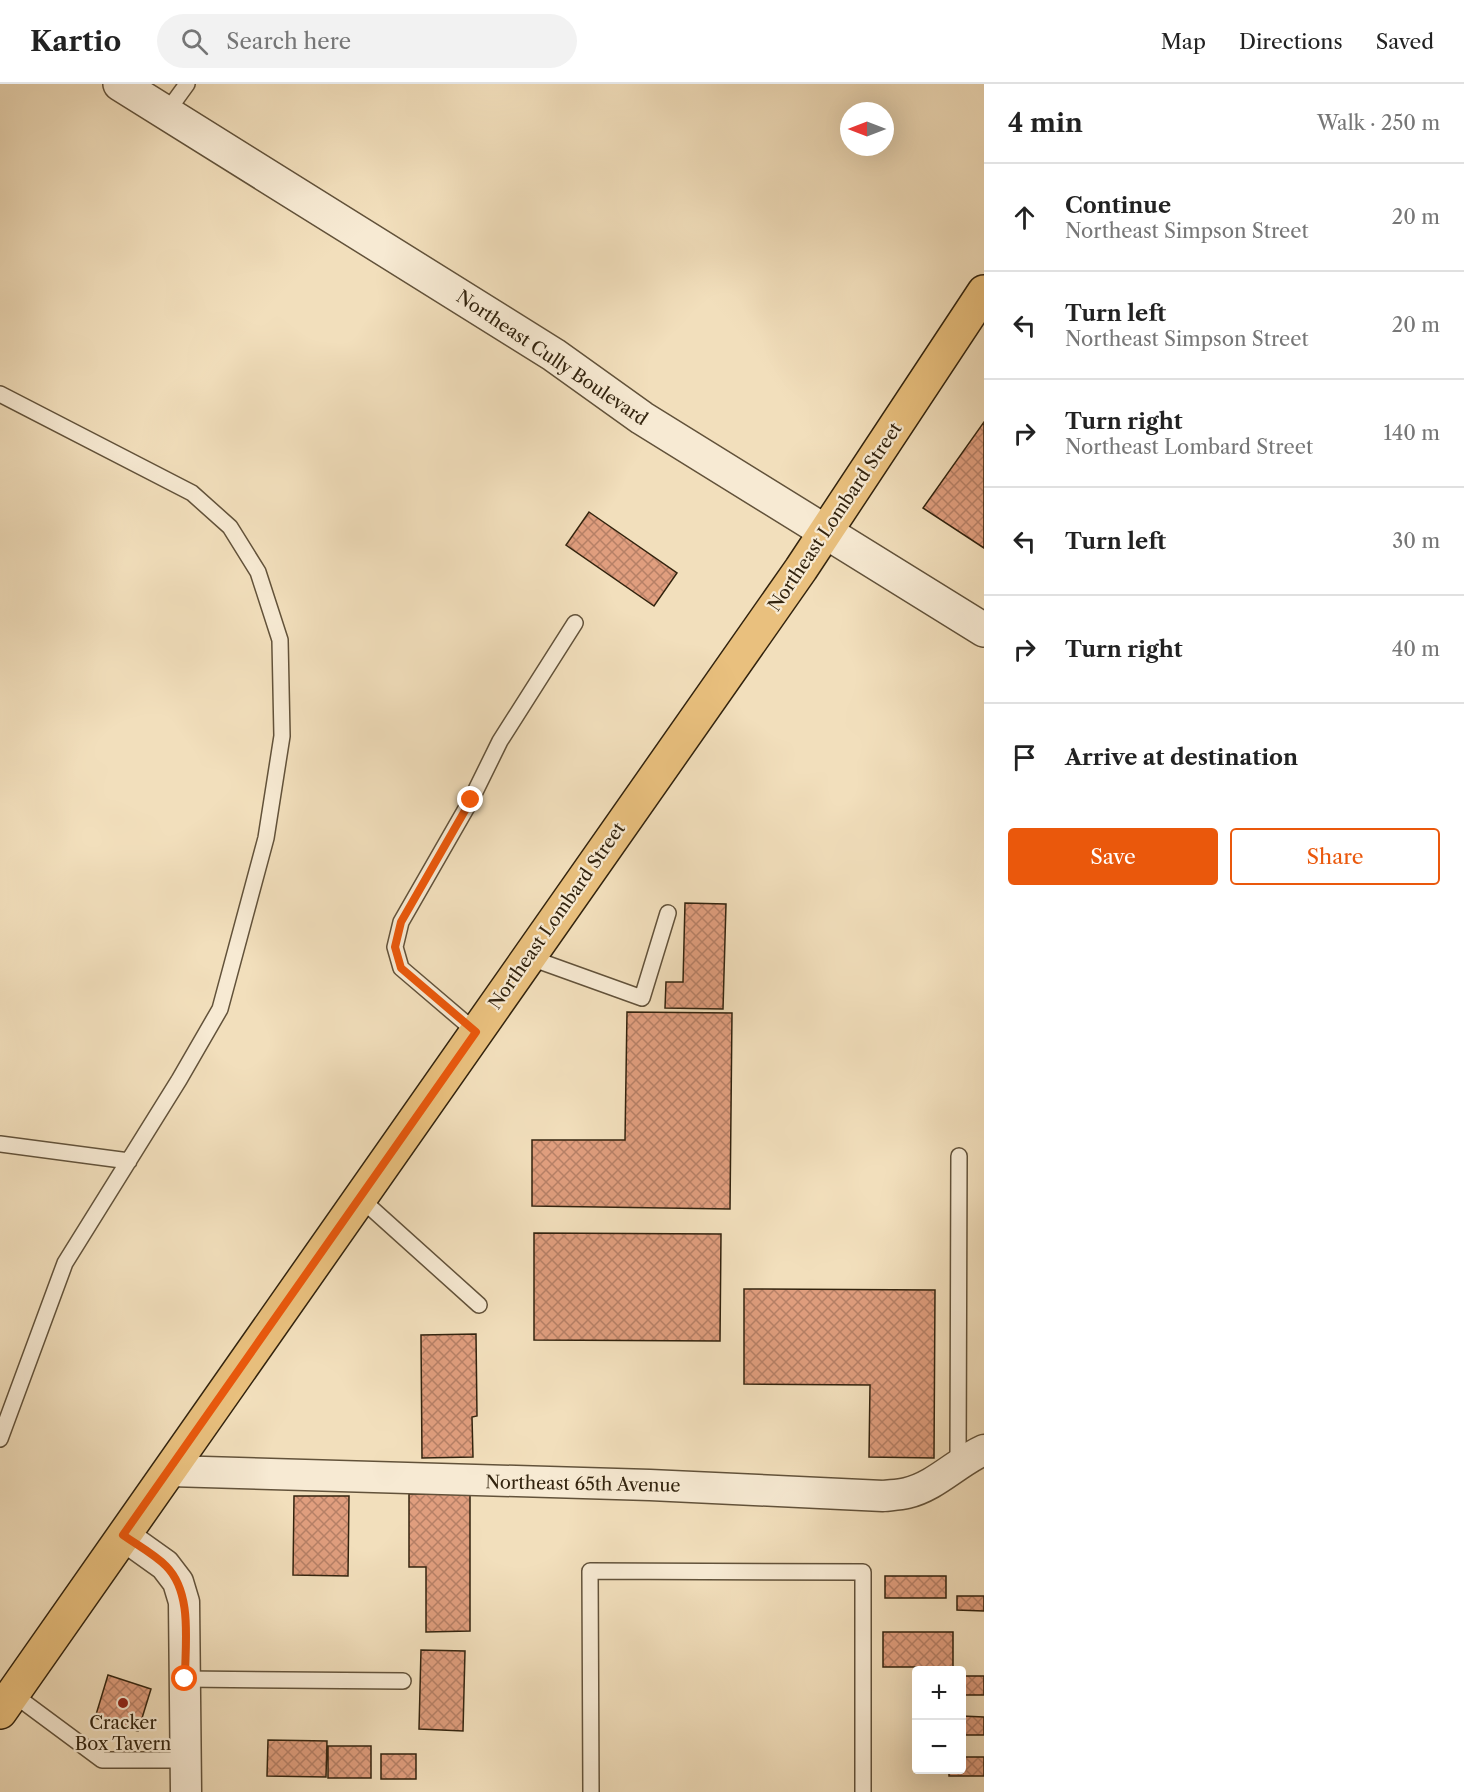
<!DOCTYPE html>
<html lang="en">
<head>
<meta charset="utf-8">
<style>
	:root { --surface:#fff; --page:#f2f2f2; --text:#222; --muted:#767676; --line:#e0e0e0; --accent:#ea580c }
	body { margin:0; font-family:"Libre Caslon Text",serif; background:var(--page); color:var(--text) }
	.controls { position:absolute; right:18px; bottom:18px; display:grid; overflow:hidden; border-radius:6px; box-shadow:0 6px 24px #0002 }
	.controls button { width:54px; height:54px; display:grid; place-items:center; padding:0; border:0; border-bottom:2px solid var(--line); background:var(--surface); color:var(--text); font:30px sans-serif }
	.compass { position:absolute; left:840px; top:18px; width:54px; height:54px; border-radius:50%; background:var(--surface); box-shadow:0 6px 24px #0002; rotate:270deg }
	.stop { position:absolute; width:18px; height:18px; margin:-14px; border:4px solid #ea580c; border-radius:50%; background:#fff }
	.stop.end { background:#ea580c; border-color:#fff; box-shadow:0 2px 6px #0008 }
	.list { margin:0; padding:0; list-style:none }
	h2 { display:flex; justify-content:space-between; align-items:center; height:78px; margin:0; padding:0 24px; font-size:26px }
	h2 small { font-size:20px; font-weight:400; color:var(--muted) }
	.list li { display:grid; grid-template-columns:39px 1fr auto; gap:18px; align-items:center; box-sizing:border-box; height:108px; padding:0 24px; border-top:2px solid var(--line) }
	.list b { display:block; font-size:22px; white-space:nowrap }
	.list p { margin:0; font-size:20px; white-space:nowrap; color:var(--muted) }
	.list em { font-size:20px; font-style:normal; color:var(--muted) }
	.actions { display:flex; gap:12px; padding:18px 24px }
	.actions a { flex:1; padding:14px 0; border:2px solid var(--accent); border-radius:6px; text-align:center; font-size:21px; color:var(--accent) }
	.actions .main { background:var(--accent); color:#fff }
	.icon { flex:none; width:33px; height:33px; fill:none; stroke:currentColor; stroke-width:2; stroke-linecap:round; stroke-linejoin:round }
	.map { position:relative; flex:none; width:984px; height:1708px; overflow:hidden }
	header { display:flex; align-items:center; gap:36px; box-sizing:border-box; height:84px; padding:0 30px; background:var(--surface); border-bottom:2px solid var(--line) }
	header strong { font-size:28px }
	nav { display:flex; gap:33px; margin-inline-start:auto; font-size:21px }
	.search { width:420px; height:54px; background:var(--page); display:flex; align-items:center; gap:15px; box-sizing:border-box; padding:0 21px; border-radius:33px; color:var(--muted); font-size:22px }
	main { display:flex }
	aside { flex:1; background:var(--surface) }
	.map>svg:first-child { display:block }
</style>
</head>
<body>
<header>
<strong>Kartio</strong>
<div class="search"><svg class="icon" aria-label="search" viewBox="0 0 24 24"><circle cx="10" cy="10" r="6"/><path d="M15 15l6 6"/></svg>Search here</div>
<nav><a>Map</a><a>Directions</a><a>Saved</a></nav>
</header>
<main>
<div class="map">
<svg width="984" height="1708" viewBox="0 0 984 1708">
	<defs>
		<pattern id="building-cross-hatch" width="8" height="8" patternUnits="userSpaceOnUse" patternTransform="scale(1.5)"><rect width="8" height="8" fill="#e09e7e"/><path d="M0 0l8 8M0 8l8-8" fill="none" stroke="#b68066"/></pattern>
	</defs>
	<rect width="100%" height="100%" fill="#f2dfbc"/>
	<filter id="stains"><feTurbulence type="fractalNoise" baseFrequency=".00333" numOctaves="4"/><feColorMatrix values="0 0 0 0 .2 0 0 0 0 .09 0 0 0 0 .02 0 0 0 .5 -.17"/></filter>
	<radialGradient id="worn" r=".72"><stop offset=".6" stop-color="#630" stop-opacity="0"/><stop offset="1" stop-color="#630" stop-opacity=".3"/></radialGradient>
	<path fill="url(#building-cross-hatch)" stroke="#32230e" stroke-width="1.5" d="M984,338V464L923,424Z
		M589,428L677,489L654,522L566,461Z
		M685,819L726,820L723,925L665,924L666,898H683Z
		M627,928L732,929L730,1125L532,1122V1056H625Z
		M534,1149L721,1150L720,1257L534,1256Z
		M744,1205L935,1206L934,1374L869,1373L870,1301L744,1300Z
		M476,1250L477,1332L472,1333L473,1373L422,1374L421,1251Z
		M409,1410H470V1547L426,1548V1483H409Z
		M294,1412H349L348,1492L293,1491Z
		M885,1492H946V1514H885Z
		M957,1512H984V1527L957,1526Z
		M883,1548H953V1583H883Z
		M421,1566L465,1567L463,1647L419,1645Z
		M108,1591L151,1605L138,1647L95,1634Z
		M962,1592H984V1611H962Z
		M962,1632L984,1633V1651H962Z
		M268,1656L327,1657L326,1693L267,1692Z
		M328,1662H371V1694H328Z
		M381,1670H416V1695H381Z
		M962,1673H984V1692H949V1686H962Z"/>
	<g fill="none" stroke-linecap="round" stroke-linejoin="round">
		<defs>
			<path id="service" d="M166,29L187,0
				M0,310L192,409L230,443L258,488L280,556L282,652L266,754L220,925L179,996L65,1179L0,1355
				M528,873L642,914L668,829
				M476,948L401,884L395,863L401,838L471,716L500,657L575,539
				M0,1060L129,1077
				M360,1114L479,1221
				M958,1381L959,1072
				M185,1595L403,1597
				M13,1610L102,1676H186
				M591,1708L590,1487L863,1488V1708"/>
			<path id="minor" d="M170,1387L650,1401L883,1412C891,1411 899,1411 907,1409C936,1402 957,1378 984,1366
				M123,1451L165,1481L178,1498L184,1518L186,1708"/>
			<path id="tertiary" d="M120,0L554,271L642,334L984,546"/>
			<path id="primary" d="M0,1628L801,485L984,208"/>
		</defs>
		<use href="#service" stroke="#62523a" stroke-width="18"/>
		<use href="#minor" stroke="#62523a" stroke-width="33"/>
		<use href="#tertiary" stroke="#62523a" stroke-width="36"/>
		<use href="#primary" stroke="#32230e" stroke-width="36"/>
		<use href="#service" stroke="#f7ead3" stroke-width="15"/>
		<use href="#minor" stroke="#f7ead3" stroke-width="30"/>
		<use href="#tertiary" stroke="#f7ead3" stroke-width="33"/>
		<use href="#primary" stroke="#e9c07e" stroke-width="33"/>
	</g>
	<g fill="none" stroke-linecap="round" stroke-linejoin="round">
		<path stroke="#ea580c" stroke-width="8" d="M185,1595C185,1559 193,1509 166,1482C154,1470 137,1461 123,1451L476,948L401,884L395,863L401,838L471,716"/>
	</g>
	<circle fill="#8f2418" stroke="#f7ead3" stroke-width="2" cx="123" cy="1619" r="6"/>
	<g text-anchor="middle" stroke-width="4.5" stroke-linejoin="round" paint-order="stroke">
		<g font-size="18" fill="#32230e" stroke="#f7ead3">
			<text transform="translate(552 274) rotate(34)" y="6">Northeast Cully Boulevard</text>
			<text transform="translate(835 433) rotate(-56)" y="6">Northeast Lombard Street</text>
			<text transform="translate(557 832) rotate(-55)" y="6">Northeast Lombard Street</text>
			<text transform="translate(583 1400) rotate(1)" y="6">Northeast 65th Avenue</text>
		</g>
		<g font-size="18" fill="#32230e" stroke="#f7ead3">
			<text x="123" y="1645">Cracker<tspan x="123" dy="21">Box Tavern</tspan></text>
		</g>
	</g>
	<rect width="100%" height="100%" filter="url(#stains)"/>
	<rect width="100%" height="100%" fill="url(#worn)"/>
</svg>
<div class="controls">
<button>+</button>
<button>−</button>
</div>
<svg class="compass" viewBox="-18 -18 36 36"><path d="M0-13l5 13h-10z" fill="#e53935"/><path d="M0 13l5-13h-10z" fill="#767676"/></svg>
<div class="stop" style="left:185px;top:1595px"></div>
<div class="stop end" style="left:471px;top:716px"></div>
</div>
<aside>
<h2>4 min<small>Walk · 250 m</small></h2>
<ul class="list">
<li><svg class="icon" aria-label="ahead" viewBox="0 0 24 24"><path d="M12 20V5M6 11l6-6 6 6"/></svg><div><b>Continue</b><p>Northeast Simpson Street</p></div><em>20 m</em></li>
<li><svg class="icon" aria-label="left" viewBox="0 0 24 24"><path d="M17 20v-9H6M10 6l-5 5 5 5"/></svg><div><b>Turn left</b><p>Northeast Simpson Street</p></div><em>20 m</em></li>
<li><svg class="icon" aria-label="right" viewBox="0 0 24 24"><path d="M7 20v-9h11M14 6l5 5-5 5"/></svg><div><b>Turn right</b><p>Northeast Lombard Street</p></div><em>140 m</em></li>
<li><svg class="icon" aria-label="left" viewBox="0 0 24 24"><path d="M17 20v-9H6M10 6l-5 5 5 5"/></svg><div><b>Turn left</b></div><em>30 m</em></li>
<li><svg class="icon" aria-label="right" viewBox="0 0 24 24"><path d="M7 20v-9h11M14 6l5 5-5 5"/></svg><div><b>Turn right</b></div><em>40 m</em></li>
<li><svg class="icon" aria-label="arrive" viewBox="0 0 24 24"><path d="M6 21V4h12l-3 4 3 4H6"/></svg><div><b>Arrive at destination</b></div></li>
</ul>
<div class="actions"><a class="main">Save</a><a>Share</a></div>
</aside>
</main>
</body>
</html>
